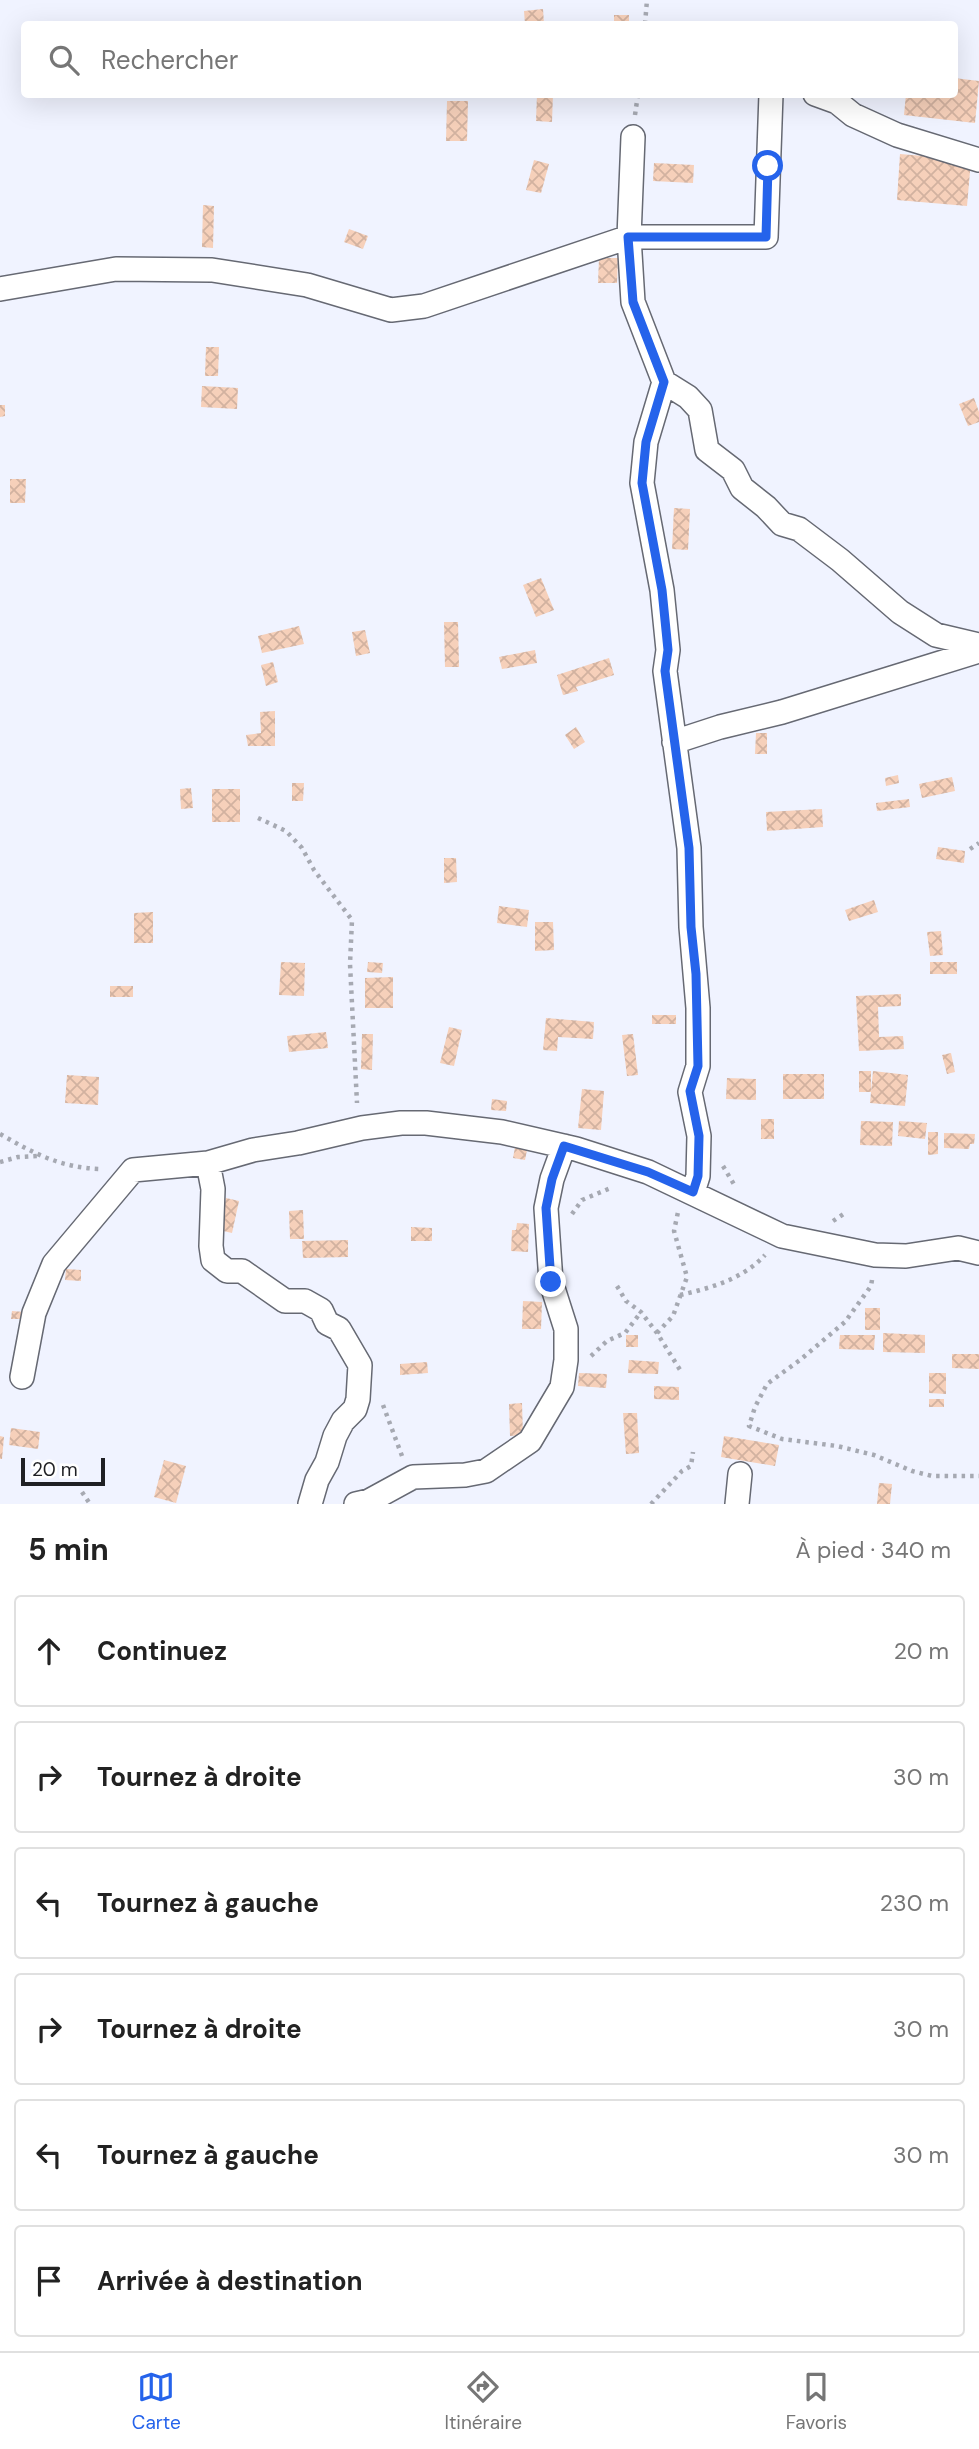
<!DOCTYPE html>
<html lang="fr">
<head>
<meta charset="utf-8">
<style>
	:root { --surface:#fff; --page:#f6f6f6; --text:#222; --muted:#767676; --line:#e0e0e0; --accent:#2563eb }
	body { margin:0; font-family:"DM Sans",sans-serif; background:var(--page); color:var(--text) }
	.scale { position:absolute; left:21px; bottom:18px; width:84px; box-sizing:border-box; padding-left:7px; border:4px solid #1f2024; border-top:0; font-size:19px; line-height:24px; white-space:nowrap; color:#1f2024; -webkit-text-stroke:5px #fff; paint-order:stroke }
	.stop { position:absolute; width:21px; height:21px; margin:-16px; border:5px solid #2563eb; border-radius:50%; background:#fff }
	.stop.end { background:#2563eb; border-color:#fff; box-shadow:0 2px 7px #0008 }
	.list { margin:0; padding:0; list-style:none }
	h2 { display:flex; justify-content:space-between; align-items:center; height:91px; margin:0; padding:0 28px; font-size:30px }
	h2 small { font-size:23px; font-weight:400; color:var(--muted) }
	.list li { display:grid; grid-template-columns:46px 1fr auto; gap:21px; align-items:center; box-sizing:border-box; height:112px; margin:0 14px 14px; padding:0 14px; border:2px solid var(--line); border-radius:7px }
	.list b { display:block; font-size:26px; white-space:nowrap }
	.list em { font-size:23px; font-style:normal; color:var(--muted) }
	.icon { flex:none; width:38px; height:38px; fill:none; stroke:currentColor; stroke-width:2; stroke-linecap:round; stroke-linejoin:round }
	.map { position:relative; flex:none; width:979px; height:1504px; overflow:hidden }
	.search { position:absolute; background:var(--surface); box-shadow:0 7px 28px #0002; left:21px; right:21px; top:21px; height:77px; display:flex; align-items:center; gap:18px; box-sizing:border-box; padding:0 24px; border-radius:7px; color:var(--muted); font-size:26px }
	.sheet { height:847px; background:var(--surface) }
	nav { display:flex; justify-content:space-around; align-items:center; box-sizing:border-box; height:98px; border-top:2px solid var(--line); background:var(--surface); font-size:19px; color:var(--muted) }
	nav a { display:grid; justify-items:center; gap:4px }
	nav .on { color:var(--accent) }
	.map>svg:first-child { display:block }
</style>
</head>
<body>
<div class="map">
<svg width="979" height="1504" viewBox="0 0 979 1504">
	<defs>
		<pattern id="building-cross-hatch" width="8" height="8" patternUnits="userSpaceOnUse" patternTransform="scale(1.75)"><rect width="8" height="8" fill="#f6d0ba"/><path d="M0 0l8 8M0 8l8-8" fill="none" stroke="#d2b2a0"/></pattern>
	</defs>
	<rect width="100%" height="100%" fill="#f0f3ff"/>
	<path fill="url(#building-cross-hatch)" d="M543,9L544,24H525L524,11Z
		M614,15H629V24H614Z
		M954,78L979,81L975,123L904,115L906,94H954Z
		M537,94H553L552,122L536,121Z
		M447,101H468L467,141H446Z
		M900,154L971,160L967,206L897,200Z
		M534,160L549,164L541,193L526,190Z
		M654,163L694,165L693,183L653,181Z
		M203,205L214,206L213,248L202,247Z
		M349,229L368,236L363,249L344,242Z
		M599,258H618L617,283H598Z
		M206,347H219L218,376H205Z
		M202,386L238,388L237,409L201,407Z
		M974,398L979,412V422L968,426L959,404Z
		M0,405H5V416L0,417Z
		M10,479H26L25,503H10Z
		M674,508L690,509L688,550L672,549Z
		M541,578L554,610L536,617L523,585Z
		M444,622H458L459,667H445Z
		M299,626L304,644L262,653L258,636Z
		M365,630L370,653L356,656L352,632Z
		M535,650L537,663L502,669L499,657Z
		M609,658L614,675L576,687L578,691L563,695L557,675Z
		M273,662L278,682L266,686L261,665Z
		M275,711V746H248L246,735L261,733L260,712Z
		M576,727L585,742L574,749L565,735Z
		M756,733H767V754H755Z
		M898,775L899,783L886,786L885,778Z
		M952,777L955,791L922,798L919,784Z
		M292,783H304L303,801H292Z
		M191,788L193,808L181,809L180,789Z
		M212,789H240V822H212Z
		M909,799L910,807L877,811L876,803Z
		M822,809L823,827L767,831L766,812Z
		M938,847L965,851L964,863L936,859Z
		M444,858H456L457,882L444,883Z
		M874,900L878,912L849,921L845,910Z
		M499,906L529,910L527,927L497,923Z
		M153,912V943H134V913Z
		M535,922H553L554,950L535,951Z
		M941,931L943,955L930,956L927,932Z
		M281,962L305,963L304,996L279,995Z
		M368,962L383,963L382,973L367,972Z
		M930,962H957V974H930Z
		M393,977V1008H365V978Z
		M110,986H133V997H110Z
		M901,994V1006L878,1007L879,1037L903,1036L904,1049L859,1051L856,996Z
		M652,1015H676V1024H652Z
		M546,1018L594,1022L593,1039L558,1037L557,1051L543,1050Z
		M449,1027L462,1030L454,1066L440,1063Z
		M326,1032L328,1048L289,1052L287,1036Z
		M362,1034H373L372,1070L361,1069Z
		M633,1034L638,1075L627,1076L622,1035Z
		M951,1053L955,1072L947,1074L942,1055Z
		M859,1071H871V1092H859Z
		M873,1071L908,1075L905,1106L870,1103Z
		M783,1074H824V1099H783Z
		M67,1075L99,1077L98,1105L65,1103Z
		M727,1078L756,1079V1100L726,1099Z
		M582,1089L604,1091L601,1130L578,1128Z
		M492,1099L507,1101L506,1111L491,1110Z
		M761,1119H774V1139H761Z
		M861,1121L893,1122L892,1146L860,1145Z
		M899,1121L927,1123L925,1139L898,1136Z
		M928,1132H938V1154L928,1155Z
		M944,1133L975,1134L974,1144H970L969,1149L944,1148Z
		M516,1142L528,1145L525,1160L513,1158Z
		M226,1198L239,1201L232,1233L219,1230Z
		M303,1210L304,1239H290L289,1211Z
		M517,1223L529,1224L528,1252L511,1251L512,1230H516Z
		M411,1227L432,1228V1241H411Z
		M348,1240V1257L303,1258L302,1241Z
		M66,1269L81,1270V1281L65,1280Z
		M523,1301L542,1302L541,1329H522Z
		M865,1308H880V1330H865Z
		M12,1311L25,1312L24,1319H11Z
		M883,1333L925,1335V1353L883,1352Z
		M626,1335H638V1347H626Z
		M840,1335H875L874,1350L839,1349Z
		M952,1354H979V1369L952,1368Z
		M629,1360L659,1362L658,1374L628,1373Z
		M427,1362L428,1373L400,1375V1364Z
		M579,1373L607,1374L606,1388L578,1386Z
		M929,1373H946V1394L929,1393Z
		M654,1386L679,1387V1400L654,1399Z
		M929,1399H944V1407H929Z
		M522,1403L523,1435L510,1436L509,1404Z
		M623,1413H637L639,1453L626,1454Z
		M11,1428L40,1432L38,1449L9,1445Z
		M0,1436L4,1437L2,1459H0Z
		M724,1436L779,1445L775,1466L721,1457Z
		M164,1460L186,1466L176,1503L154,1497Z
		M879,1483L892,1484L890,1504H877Z"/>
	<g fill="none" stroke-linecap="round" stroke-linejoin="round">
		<defs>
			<path id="minor" d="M815,94L837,102L853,115L897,135L979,160
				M633,137L629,237L633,302L664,382L646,442L642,483L662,590L668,650L665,671L689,848L691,927L698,1008V1066L690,1092L699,1136L698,1176L693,1192
				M0,289L116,269L212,270L307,285L391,310L424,306L629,237H766L771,94
				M664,382L688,397L700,410L707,450L733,470L742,488L766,507L782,524L799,529L840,560L900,612L936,635L979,645
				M674,742L720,727L782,712L979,651
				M208,1163L213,1189L211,1246L213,1260L227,1271H242L285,1301H305L321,1310L327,1323L339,1329L360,1365L358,1399L355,1409L343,1421L335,1436L327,1462L317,1480L310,1504
				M22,1377L34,1313L54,1264L133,1170L208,1163L253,1150L298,1143L362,1128L401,1123H426L502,1132L576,1149L648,1172L782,1236L875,1255L906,1256L958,1248L979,1253
				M356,1504L369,1501L413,1477L465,1475L486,1471L530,1441L562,1387L566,1360V1329L551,1282L546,1208L552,1179L564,1146
				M737,1504L740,1474"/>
		</defs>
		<use href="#minor" stroke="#666973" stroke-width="26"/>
		<path stroke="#a6a9b2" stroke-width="4.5" stroke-dasharray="3.5 5" stroke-linecap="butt" d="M645,24L647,0
			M635,115L638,94
			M258,818L286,831L302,848L314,870L352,920L350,964L357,1103
			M970,849L979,843
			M0,1134C33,1153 61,1168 101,1169
			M0,1162L18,1157L37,1156
			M723,1166L735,1186
			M572,1214L582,1200L613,1187
			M833,1221L845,1213
			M872,1280L871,1286L845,1322L800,1360L767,1384L755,1407L749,1426L782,1439L837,1446L874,1455L912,1471L932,1476H979
			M617,1286L626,1301L641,1312L657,1333L682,1373
			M680,1295C711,1288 743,1279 765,1255
			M657,1333L673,1316L687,1277L674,1231L678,1212
			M591,1356L607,1341L625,1333L641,1312
			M383,1405L402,1456
			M82,1492L90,1504
			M651,1504L682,1471L691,1466L693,1452"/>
		<use href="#minor" stroke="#fff" stroke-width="23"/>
	</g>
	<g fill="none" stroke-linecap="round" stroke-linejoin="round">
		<path stroke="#2563eb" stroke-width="9" d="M551,1282L546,1208L552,1179L564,1146L648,1172L693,1192L698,1176L699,1136L690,1091L698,1066L696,974L691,927L689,848L665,671L668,650L662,590L642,483L646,442L664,382L633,302L628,237H766L768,166"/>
	</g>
</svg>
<div class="scale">20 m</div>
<div class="stop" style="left:768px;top:166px"></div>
<div class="stop end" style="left:551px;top:1282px"></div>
<div class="search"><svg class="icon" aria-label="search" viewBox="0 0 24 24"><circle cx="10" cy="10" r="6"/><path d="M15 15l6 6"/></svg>Rechercher</div>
</div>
<section class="sheet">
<h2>5 min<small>À pied · 340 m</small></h2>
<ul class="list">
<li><svg class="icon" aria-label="ahead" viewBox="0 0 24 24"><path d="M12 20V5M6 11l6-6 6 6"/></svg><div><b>Continuez</b></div><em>20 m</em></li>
<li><svg class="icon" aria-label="right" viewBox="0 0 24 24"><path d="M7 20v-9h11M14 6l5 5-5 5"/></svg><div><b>Tournez à droite</b></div><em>30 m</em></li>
<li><svg class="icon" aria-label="left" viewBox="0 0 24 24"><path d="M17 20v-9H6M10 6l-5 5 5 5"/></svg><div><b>Tournez à gauche</b></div><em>230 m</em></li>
<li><svg class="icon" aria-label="right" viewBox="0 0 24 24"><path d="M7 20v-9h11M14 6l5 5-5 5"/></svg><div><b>Tournez à droite</b></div><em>30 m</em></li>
<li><svg class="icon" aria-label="left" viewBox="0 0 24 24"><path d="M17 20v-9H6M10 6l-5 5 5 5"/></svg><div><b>Tournez à gauche</b></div><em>30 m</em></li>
<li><svg class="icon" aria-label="arrive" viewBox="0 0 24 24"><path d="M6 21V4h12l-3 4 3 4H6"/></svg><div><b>Arrivée à destination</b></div></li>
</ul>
</section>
<nav>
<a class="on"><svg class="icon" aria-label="map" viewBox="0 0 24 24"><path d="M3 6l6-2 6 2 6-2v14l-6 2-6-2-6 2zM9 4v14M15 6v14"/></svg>Carte</a>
<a><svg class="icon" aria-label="directions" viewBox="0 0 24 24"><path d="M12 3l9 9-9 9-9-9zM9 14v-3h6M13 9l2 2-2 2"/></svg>Itinéraire</a>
<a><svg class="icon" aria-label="saved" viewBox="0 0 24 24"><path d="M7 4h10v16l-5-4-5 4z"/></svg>Favoris</a>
</nav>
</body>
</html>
